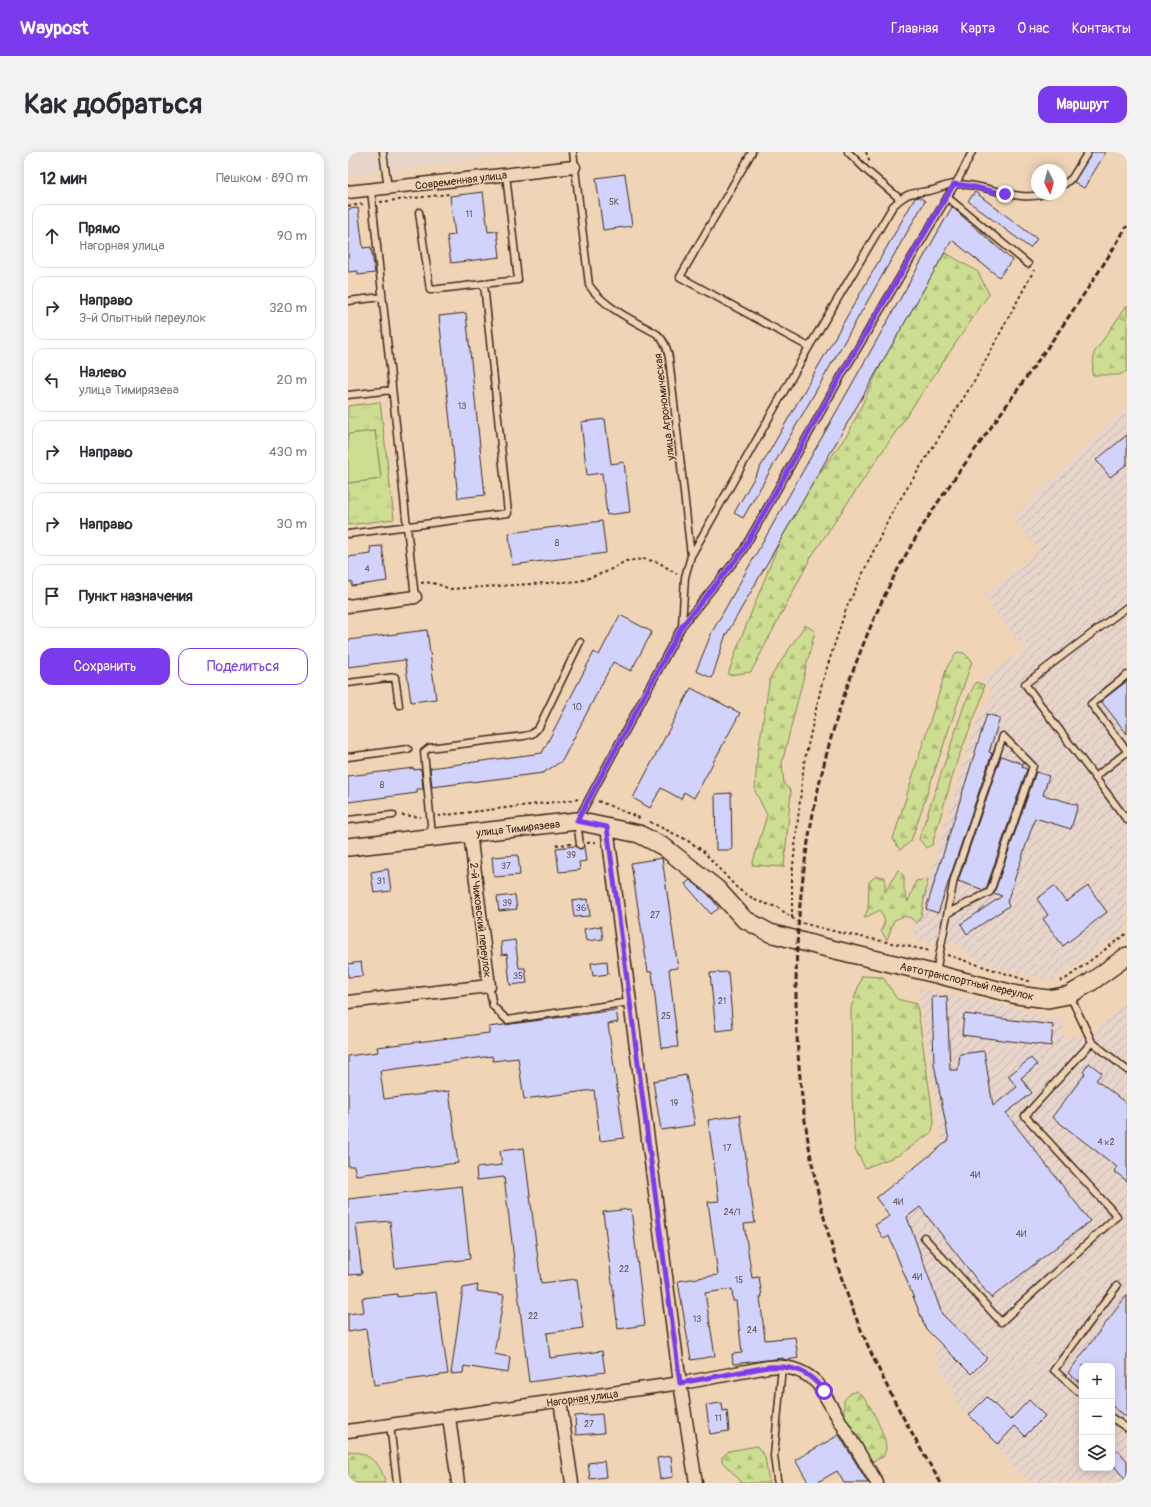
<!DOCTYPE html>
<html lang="ru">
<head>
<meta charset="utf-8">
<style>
	:root { --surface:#fff; --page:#f2f2f3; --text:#2b2b33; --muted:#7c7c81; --line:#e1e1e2; --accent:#7c3aed }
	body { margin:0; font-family:Pangolin,sans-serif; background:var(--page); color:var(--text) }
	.controls { position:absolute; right:12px; bottom:12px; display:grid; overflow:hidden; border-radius:8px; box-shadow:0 2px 10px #0003 }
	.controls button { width:36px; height:36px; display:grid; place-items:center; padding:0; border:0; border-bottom:1px solid var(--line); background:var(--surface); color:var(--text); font:20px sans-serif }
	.compass { position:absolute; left:683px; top:12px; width:36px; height:36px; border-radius:50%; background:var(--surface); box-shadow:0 2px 10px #0003; rotate:174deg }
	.stop { position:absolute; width:12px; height:12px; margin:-9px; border:3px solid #7c3aed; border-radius:50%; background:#fff }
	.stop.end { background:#7c3aed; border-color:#fff; box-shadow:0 1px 4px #0008 }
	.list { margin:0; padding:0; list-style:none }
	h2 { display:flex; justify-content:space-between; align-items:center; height:52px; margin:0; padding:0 16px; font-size:17px }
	h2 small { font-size:13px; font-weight:400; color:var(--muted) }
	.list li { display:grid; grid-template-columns:26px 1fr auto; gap:12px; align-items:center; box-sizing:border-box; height:64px; margin:0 8px 8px; padding:0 8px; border:1px solid var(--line); border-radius:12px }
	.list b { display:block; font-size:15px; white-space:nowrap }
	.list p { margin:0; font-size:13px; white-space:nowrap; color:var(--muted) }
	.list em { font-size:13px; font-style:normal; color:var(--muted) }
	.actions { display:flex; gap:8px; padding:12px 16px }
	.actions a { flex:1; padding:9px 0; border:1px solid var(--accent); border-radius:12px; text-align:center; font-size:14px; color:var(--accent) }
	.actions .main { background:var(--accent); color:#fff }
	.icon { flex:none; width:22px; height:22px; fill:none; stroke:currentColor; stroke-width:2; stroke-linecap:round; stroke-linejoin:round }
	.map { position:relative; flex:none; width:779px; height:1331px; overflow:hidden; border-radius:12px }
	header { display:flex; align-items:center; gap:24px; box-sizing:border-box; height:56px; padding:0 20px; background:var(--accent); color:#fff }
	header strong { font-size:19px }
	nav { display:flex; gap:22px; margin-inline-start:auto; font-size:14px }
	.intro { display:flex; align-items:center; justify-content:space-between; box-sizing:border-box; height:96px; padding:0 24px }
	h1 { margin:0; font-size:28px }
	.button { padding:10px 18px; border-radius:12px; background:var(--accent); color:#fff; font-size:14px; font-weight:700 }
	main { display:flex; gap:24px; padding:0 24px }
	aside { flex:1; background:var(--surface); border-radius:12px; box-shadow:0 2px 10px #0003 }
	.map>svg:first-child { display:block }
</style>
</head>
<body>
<header>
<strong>Waypost</strong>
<nav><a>Главная</a><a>Карта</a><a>О нас</a><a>Контакты</a></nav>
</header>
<div class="intro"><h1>Как добраться</h1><a class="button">Маршрут</a></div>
<main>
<aside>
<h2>12 мин<small>Пешком · 890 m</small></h2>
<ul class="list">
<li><svg class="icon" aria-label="ahead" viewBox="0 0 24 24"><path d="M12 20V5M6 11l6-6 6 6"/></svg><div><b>Прямо</b><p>Нагорная улица</p></div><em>90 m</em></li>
<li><svg class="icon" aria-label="right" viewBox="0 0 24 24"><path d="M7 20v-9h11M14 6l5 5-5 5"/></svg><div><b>Направо</b><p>3-й Опытный переулок</p></div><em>320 m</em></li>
<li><svg class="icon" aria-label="left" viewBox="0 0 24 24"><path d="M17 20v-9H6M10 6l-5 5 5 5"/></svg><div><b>Налево</b><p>улица Тимирязева</p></div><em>20 m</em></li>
<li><svg class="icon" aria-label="right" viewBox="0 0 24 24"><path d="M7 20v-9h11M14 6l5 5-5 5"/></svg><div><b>Направо</b></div><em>430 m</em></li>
<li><svg class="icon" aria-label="right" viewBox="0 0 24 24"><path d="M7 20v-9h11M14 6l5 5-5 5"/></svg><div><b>Направо</b></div><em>30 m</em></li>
<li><svg class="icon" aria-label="arrive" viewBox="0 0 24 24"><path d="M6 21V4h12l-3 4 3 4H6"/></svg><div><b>Пункт назначения</b></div></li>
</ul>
<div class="actions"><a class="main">Сохранить</a><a>Поделиться</a></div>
</aside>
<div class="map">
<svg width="779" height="1331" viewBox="0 0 779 1331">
	<defs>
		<pattern id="industrial-furrows" width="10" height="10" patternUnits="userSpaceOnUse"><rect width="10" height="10" fill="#e7d4cb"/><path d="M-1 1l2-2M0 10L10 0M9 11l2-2" fill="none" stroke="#c7b6ae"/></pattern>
		<pattern id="grass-tufts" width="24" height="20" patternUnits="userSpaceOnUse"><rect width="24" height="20" fill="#cdde92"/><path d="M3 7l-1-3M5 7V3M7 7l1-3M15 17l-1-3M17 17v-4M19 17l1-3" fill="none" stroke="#b1bf7d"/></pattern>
		<pattern id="forest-firs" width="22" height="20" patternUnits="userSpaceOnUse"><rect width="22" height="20" fill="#cdde92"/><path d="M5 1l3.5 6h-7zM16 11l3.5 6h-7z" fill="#b1bf7d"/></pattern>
	</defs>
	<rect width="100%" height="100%" fill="#f0d4b6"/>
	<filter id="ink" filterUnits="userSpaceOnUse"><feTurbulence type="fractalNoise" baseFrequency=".025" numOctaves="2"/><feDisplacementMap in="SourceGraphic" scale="8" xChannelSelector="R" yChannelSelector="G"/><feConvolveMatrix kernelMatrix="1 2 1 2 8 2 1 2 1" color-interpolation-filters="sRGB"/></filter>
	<g filter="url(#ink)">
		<path fill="#e7d4cb" d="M0,0H192L0,23Z"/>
		<path fill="url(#industrial-furrows)" fill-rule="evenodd" d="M779,254V714L777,716L779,718V776L708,827H693L632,810L605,791L565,788L566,775L629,567L645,543L634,527L677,497L635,444L691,398L665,365Z
			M570,836L668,856L717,870L712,883L742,885L779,848V1331H682L607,1248L586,1197L592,1191L578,1177L541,1085L536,1087L527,1073L542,1064L528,1046L595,993ZM734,1214H764V1316H734Z"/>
		<path fill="url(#grass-tufts)" stroke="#848458" d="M32,250L46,367L0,373V331L33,327L27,279L0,282V254Z"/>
		<path fill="url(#forest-firs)" stroke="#848458" d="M598,101L630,120L641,142L463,405L403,520L380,523L388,499L431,391L450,352L501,280L579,116Z
			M779,153V219L771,223H744L746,201Z
			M457,473L467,479L434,611L436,632L443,639L436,715L404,713L419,663L407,639L409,606L422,526Z
			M609,500L616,501L624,509L563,689L552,698L545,687L599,515Z
			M628,530L636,533L634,546L609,609L584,693L578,696L571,687L617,551Z
			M550,718L556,724V737L560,750L568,729L580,727L573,764L568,771C560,762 557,764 546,768L539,788L533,779L537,769L532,758L516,766L520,757L521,730L528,724L537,725V740Z
			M514,824L535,825L549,847L569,852L586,970L584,980L551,1003L517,1016L507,997L504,946L503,856Z
			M508,1239C510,1241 513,1242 515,1244C522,1252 539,1286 538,1296C538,1299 536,1302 535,1305L522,1310L496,1262V1248L503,1241Z
			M409,1294L417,1305L421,1331H393L391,1327L374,1310V1305L381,1299Z
			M0,1299C19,1300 34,1311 37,1331H0Z"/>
		<path fill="#cdde92" stroke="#848458" d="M27,279L33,327L0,331V282Z"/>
		<path fill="#d1d3fc" stroke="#3b2a1e" d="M744,0H758L736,36L726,30Z
			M277,22L284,74L255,78L248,26Z
			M135,40L140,80L149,79L152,105L103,111L99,84L107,83L102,44Z
			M627,40L689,87L682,96L620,49Z
			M571,45L577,49L395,366L386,361L567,46Z
			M604,55L664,108L651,125L604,88L377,485L364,526L348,519L364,480Z
			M10,56L15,96L23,95L27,121L10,123V119L0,120V57Z
			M118,161L137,343L110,346L91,164Z
			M257,267L263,312L276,310L282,360L259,363L254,321L239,323L233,270Z
			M779,283V312L762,325L748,308Z
			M254,369L258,401L164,413L161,381Z
			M34,394L39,429L4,434V429L0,430V405L23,402L22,395Z
			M272,463L304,480L283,519L265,510L214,609L195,621L84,635L82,616L194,601L246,500L251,503Z
			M79,478L88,547L63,550L57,508L0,515V488Z
			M779,529V582L753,549Z
			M343,536L392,561L346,646L336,640L333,647L313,636L302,656L285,646Z
			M639,562L652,566L641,600L644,601L590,761L578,757Z
			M653,604L675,612L674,615L679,617L638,737L636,738L610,729Z
			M66,616V618L73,617L75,637H69V641L0,650V624Z
			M688,620L701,624L695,643L730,653L723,677L687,666L659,750L661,754L619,782L613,772L654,744L646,741Z
			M383,641L384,698H368L367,642Z
			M228,694L232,697L236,695L238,709L231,710L232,718L211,720L208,696Z
			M170,703L172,723L146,725L144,705Z
			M314,706L330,816L321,817L330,895L313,896L304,820H300L283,711Z
			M40,717L43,739L26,741L23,720Z
			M342,728L359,741L371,756L363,762L337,732Z
			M706,734L718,750L740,734L759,760L715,794L695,767L700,763L689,747Z
			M167,743L169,757L151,759L149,745Z
			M240,747L242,764L226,765L224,749Z
			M253,774L255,787L238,789L236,777Z
			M167,788L171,816H177L179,831L162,833L159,802L154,803L153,790Z
			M259,809L260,822L245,824L243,811Z
			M13,810L15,824L0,825V812Z
			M380,820L385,877L368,879L362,821Z
			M599,844L602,918H610L612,902L636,899L645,954L669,935L660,924L683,906L689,913L673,926L684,941L658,961L742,1069L643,1146L572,1055L559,1065L594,1162L639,1206L623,1222L578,1177L541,1084L536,1087L527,1073L542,1064L528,1046L601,988L586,912L584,845Z
			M268,858L270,870L260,872L276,986L252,989L246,938L176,947L170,906L145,909L144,904L32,919L36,947L101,939L110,1011L8,1023L6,1014H0V904L30,900L29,895L141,881V875Z
			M616,862L705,873L703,894L614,883Z
			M741,911L754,921L748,928L779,952V1029L766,1019L769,1015L704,965L737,922L735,920Z
			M338,923L347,973L313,978L305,929Z
			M392,963L407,1071L396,1072L404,1126L411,1125L414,1145H412L417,1188L447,1185L450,1206L439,1208L435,1207V1206L385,1212L384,1202L394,1201L388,1149H385L384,1137L357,1141L367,1204L343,1208L330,1129L370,1123L360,1050L371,1049L360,968Z
			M176,996L193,1131L229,1127L235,1176L199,1181L202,1206L254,1199L257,1220L181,1230L156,1025L129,1028L128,1016L154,1013L152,999Z
			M114,1034L122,1107L47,1116L42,1069L8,1072L14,1122L0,1123V1047Z
			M283,1057L297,1173L270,1177L255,1060Z
			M130,1133L129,1139L156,1143L146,1202L162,1205L160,1221L116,1214L115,1221L103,1222L115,1136Z
			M88,1140L100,1222L26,1233L18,1177L0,1180V1162L16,1160L14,1146L49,1142V1145Z
			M779,1143V1265L764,1254V1214H734V1232L720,1221Z
			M639,1245L662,1268L681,1248L697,1264L677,1284L667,1274L650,1292L621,1263Z
			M374,1251L375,1259L379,1258L381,1279L362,1282L358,1253Z
			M254,1262L256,1281L228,1283L227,1264Z
			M491,1283L520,1331H496L489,1319L468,1331H461L447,1308Z
			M770,1298L779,1309V1330L764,1311V1303Z
			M323,1304L325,1325L312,1327L309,1306Z
			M256,1309L258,1325L242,1327L240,1311Z"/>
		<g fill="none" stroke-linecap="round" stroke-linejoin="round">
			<defs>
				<path id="service" d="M35,0L40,36
					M225,0L241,133C256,156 287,169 309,182C317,189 319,196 321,206L343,404
					M404,0L332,125L461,195
					M500,0L518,18L552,47
					M713,35L724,26L740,0
					M23,38L59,375L67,445
					M599,45L680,112
					M71,60L82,138L170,128L158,23
					M0,149L34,145
					M0,243L44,238
					M0,382L160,361L136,132
					M779,455L677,532L779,668
					M334,474L337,425L343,404L461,195L545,54C560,40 561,42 580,39C589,38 598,32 607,32C638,31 666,51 698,42
					M779,523L743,552L779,599
					M0,531L47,525L51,553
					M0,605L60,597
					M747,625L779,600
					M0,668L45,663
					M84,683L76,600L81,596L176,584L184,582L191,575L232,490
					M232,693L229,669L334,474L394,400L495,221L612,24L624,0
					M588,820L606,727L655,584L685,614L642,740L600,761
					M141,834L145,854L159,868L282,850
					M722,844L744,890L779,918
					M576,1085L653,1170L769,1064L677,964L744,890
					M734,1243L706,1218L769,1134
					M764,1266L779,1276
					M42,1273L49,1331
					M430,1331L429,1327L426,1304L434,1214"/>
				<path id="minor" d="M0,40L226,15
					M0,454L67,445
					M259,675L332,1231L348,1331
					M0,850L141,834L122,681
					M212,1249L224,1331
					M101,1265L110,1331
					M0,1279L340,1230L420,1215C440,1213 456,1218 470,1232L529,1331"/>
				<path id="secondary" d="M0,695L229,669L291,682L316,695L369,737L396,767L422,781L471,794L588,822L669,843L700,847L721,843L743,830L779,804"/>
			</defs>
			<use href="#service" stroke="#3b2a1e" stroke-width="9"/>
			<use href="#minor" stroke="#3b2a1e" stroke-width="15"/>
			<use href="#secondary" stroke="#3b2a1e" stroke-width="20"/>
			<path stroke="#3b2a1e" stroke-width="2" stroke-dasharray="3 3" stroke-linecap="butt" d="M518,0L522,10
				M32,50L101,42
				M0,54L16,52
				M73,431C83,429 92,433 102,437L232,429L258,420L278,409L295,407L310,410L329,422
				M250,649L294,667
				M54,663L73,665
				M90,664L232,647
				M302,670L337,687L354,698L390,737L409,749L429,755L450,770L489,780L583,799
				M239,691L249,690
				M208,693L223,692
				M444,766V723L456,611L474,531L498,457L543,362L628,226L686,118
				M599,803L684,830
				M712,829L719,826L779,781"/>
			<use href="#service" stroke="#f0d4b6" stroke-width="6"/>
			<use href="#minor" stroke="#f0d4b6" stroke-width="12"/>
			<use href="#secondary" stroke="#f0d4b6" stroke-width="17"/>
			<path stroke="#3b2a1e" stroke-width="3" stroke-dasharray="6 3" stroke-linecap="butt" d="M593,1331C558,1274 527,1215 503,1153C431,956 430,736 498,538C516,488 536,439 563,394C583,358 608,324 632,291C682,219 734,150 779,74"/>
		</g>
	</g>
	<g fill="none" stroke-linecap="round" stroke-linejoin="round" filter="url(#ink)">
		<path stroke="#7c3aed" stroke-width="5" d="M476,1239C461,1219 445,1213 420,1215L332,1231L259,675L229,669L334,474L394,400L495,220L606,32L622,34L657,42"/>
	</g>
	<g text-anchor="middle" stroke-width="3" stroke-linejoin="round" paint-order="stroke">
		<g font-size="9" fill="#605456">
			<text x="266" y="53">5К</text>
			<text x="121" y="65">11</text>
			<text x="114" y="257">13</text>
			<text x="209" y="394">8</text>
			<text x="19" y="420">4</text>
			<text x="229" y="558">10</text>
			<text x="34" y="636">8</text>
			<text x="223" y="706">39</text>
			<text x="158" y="717">37</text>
			<text x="33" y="732">31</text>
			<text x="159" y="754">39</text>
			<text x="233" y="759">36</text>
			<text x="307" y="766">27</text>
			<text x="170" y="827">35</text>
			<text x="374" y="852">21</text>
			<text x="318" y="867">25</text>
			<text x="326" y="954">19</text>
			<text x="758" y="993">4 к2</text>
			<text x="379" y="999">17</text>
			<text x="627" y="1026">4И</text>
			<text x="550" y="1053">4И</text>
			<text x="384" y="1063">24/1</text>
			<text x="673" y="1085">4И</text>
			<text x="276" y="1120">22</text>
			<text x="569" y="1128">4И</text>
			<text x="391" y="1131">15</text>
			<text x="185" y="1167">22</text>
			<text x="349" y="1170">13</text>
			<text x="404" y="1181">24</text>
			<text x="370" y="1269">11</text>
			<text x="241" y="1275">27</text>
		</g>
		<g font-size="11" fill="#3b2a1e" stroke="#f0d4b6">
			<text transform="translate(113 28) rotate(-7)" y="4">Современная улица</text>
			<text transform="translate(316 255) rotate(-97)" y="4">улица Агрономическая</text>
			<text transform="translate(170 676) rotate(-6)" y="4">улица Тимирязева</text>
			<text transform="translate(133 768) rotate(83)" y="4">2-й Чижовский переулок</text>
			<text transform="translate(619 829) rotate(13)" y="4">Автотранспортный переулок</text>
			<text transform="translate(234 1246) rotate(-8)" y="4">Нагорная улица</text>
		</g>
	</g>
</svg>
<div class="controls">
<button>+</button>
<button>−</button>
<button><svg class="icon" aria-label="layers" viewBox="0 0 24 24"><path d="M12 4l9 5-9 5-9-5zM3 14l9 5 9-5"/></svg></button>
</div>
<svg class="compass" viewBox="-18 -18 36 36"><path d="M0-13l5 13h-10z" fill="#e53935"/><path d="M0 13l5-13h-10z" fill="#7c7c81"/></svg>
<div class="stop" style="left:476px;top:1239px"></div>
<div class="stop end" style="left:657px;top:42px"></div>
</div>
</main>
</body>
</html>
